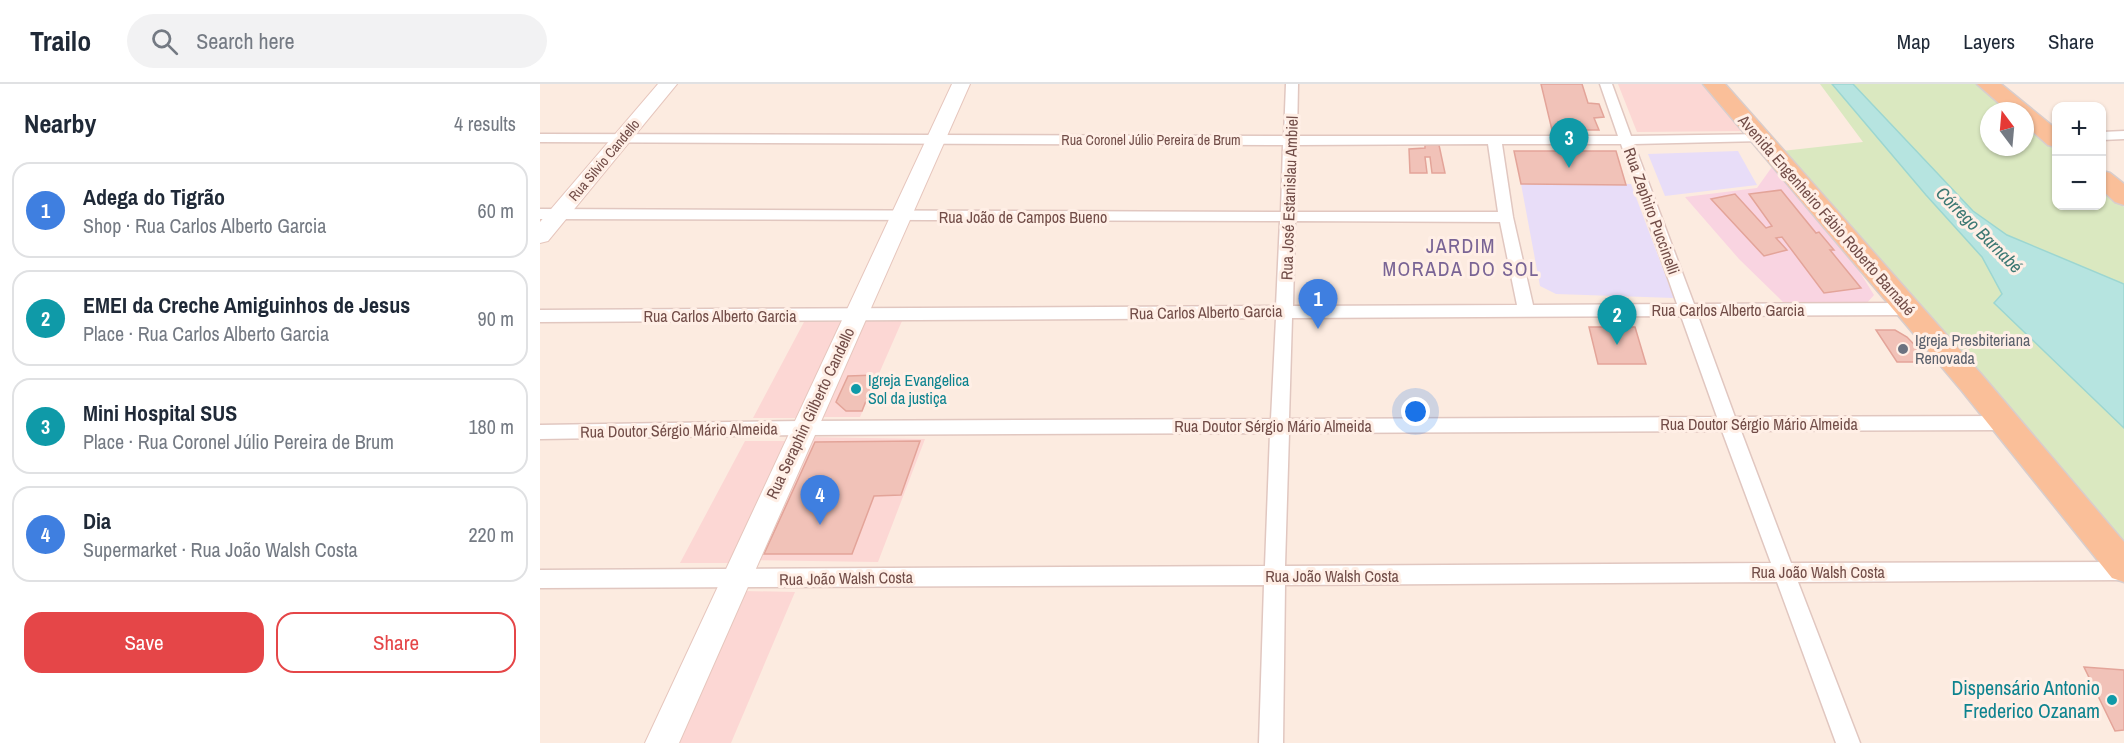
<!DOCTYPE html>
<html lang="en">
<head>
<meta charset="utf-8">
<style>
	:root { --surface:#fff; --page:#f2f2f3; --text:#1f2937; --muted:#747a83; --line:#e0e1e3; --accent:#e54648 }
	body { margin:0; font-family:"Archivo Narrow",sans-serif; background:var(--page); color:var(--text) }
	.controls { position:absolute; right:18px; top:18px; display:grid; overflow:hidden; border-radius:12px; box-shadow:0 2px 4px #0004 }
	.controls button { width:54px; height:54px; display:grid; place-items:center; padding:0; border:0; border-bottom:2px solid var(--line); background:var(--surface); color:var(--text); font:30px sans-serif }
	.compass { position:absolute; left:1440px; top:18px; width:54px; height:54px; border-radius:50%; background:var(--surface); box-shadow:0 2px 4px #0004; rotate:344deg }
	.you { position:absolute; left:876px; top:328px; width:21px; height:21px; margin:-15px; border:4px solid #fff; border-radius:50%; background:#1a73e8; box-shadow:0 0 0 9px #1a73e833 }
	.badge { display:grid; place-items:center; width:39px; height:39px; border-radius:50%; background:var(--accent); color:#fff; font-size:20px; font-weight:700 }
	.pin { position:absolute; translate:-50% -50px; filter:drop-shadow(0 2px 3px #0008) }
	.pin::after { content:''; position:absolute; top:32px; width:21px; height:18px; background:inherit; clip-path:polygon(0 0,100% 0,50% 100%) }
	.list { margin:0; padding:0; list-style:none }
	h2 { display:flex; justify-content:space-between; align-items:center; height:78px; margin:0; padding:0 24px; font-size:26px }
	h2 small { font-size:20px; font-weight:400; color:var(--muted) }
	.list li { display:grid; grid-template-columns:39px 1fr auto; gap:18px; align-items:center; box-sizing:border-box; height:96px; margin:0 12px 12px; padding:0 12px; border:2px solid var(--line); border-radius:18px }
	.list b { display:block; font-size:22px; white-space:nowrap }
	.list p { margin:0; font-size:20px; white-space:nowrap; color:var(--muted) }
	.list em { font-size:20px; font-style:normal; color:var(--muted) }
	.actions { display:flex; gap:12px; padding:18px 24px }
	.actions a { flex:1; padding:14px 0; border:2px solid var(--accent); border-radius:18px; text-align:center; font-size:21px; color:var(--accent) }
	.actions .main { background:var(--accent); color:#fff }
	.icon { flex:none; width:33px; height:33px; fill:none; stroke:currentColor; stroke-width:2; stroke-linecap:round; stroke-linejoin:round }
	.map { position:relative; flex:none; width:1584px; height:659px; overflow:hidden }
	header { display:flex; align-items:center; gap:36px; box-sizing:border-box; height:84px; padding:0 30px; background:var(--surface); border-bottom:2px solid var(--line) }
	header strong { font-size:28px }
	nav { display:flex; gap:33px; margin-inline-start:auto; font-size:21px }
	.search { width:420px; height:54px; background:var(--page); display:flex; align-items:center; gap:15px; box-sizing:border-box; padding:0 21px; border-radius:33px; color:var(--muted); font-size:22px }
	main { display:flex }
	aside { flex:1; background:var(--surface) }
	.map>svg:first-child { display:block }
</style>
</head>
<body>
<header>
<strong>Trailo</strong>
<div class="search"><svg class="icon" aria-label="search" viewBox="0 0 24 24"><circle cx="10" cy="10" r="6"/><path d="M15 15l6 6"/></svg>Search here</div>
<nav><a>Map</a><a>Layers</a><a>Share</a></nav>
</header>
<main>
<aside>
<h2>Nearby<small>4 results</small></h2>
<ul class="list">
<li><span class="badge" style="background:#3f7fe0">1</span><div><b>Adega do Tigrão</b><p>Shop · Rua Carlos Alberto Garcia</p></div><em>60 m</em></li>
<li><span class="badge" style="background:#0f9aa8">2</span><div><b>EMEI da Creche Amiguinhos de Jesus</b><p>Place · Rua Carlos Alberto Garcia</p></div><em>90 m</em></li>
<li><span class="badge" style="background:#0f9aa8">3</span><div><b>Mini Hospital SUS</b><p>Place · Rua Coronel Júlio Pereira de Brum</p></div><em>180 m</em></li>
<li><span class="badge" style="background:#3f7fe0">4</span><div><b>Dia</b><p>Supermarket · Rua João Walsh Costa</p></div><em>220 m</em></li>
</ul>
<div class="actions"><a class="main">Save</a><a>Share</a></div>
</aside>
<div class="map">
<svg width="1584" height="659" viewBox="0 0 1584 659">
	<rect width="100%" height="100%" fill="#fcebe0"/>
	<path fill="#fcd7d4" d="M1078,0H1161L1204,47L1097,48Z
		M321,237H362L320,333H276Z
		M264,238H305L257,334H213Z
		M268,353L385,355L338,478L208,476Z
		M205,357H250L190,479H140Z
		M204,507L255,508L191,659H133Z"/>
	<path fill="#e8ddf8" d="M1198,67L1217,101L1125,112L1108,70Z
		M981,100H1091L1134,214L1016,210L1000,202Z"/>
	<path fill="#f9d4e1" d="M1234,80L1316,182L1334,211L1326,220L1243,218L1199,175L1145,113L1217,104Z"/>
	<path fill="#dae8c0" d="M1280,0H1438L1470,27H1449V63H1485V40L1516,66V122H1562V104L1584,123V466L1242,67L1323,58Z"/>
	<path fill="#b6e4e0" stroke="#9cd6d1" stroke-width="1.5" d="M1292,0H1313L1433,127L1467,151L1584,200V344L1454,219L1462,210L1442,173L1386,111Z"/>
	<path fill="#f1c2b8" stroke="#e3a499" stroke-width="1.5" d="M1001,0H1042L1048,19L1059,20L1064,33L1054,34L1059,46H1012Z
		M885,61H899L905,89H892L890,73H885L887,89H870L869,65L885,64Z
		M1015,62H1030L1031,67H1076L1086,101L981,100L974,67H1017Z
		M1241,106L1276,149L1279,148L1294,166H1290L1321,204L1284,209L1242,153L1236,154L1247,166L1224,172L1171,115L1195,110L1226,144L1232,142L1209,110Z
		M1049,243H1095L1106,280H1058Z
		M1336,246H1355L1367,253L1391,278H1357Z
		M336,291L322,327H306L296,318L308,292Z
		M380,357L361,411L334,412L312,470H224L275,358Z
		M1544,583L1584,586V646L1575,647Z"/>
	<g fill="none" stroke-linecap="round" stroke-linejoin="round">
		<defs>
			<path id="street" d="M746,0H758L757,52H1078L1060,0H1072L1091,52L1227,50L1229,53L1222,57L1094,60L1154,220L1368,219L1374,221L1376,225L1374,229L1368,231L1158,232L1195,333L1465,332L1471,334L1474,339L1471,344L1465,346L1201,347L1251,479L1584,478V496L1258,498L1320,659H1296L1237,498L745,501L743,659H719L724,501L0,504V486L725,482L730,349L263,351L0,355V341L263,337L731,335L736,234L0,238V226L736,222L740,137L0,135V125L741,128L743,61L0,58V50L744,52ZM948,60L958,128H755L757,61ZM962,60H1081L1137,220L993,221L973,133ZM755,137L960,138L977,221L753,222ZM1141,232L1177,333L749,335L752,234ZM1182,347L1231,479L745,482L749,349Z
				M1584,47V55L1562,56V48Z"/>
			<path id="secondary" d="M118,0H137L8,157L0,159V138Z
				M412,0H430L139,659H105Z"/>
			<path id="primary" d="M1163,0H1185L1442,291L1584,458V498L1572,494L1422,307Z
				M1437,0H1461L1516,45V63L1508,61L1485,41V27H1468Z
				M1562,87L1570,89L1584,100V121L1575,118L1562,106Z"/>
		</defs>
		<use href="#street" stroke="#e1c7c0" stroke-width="3"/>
		<use href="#secondary" stroke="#e6c6bd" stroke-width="2"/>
		<use href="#primary" stroke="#d8cdcc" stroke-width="3"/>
		<use href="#street" fill="#fff" fill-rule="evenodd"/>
		<use href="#secondary" fill="#fff" fill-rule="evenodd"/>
		<use href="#primary" fill="#fabf99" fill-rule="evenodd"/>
	</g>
	<circle fill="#6b7280" stroke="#ffefe6" stroke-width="2" cx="1363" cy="265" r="6"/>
	<g fill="#0f9aa8" stroke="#ffefe6" stroke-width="2">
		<circle cx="316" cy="305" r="6"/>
		<circle cx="1572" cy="616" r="6"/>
	</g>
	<g text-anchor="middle" stroke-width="6" stroke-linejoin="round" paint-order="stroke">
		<g font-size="14" fill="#724d48" stroke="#ffefe6">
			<text x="611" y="61">Rua Coronel Júlio Pereira de Brum</text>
			<text transform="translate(64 76) rotate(-50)" y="5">Rua Silvio Candello</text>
		</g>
		<g font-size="16" fill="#724d48" stroke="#ffefe6">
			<text transform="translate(749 114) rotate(-88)" y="6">Rua José Estanislau Ambiel</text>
			<text transform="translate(1112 127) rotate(70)" y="6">Rua Zephiro Puccinelli</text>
			<text transform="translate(1287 131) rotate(49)" y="6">Avenida Engenheiro Fábio Roberto Barnabé</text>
			<text x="483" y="139">Rua João de Campos Bueno</text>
			<text x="1188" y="232">Rua Carlos Alberto Garcia</text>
			<text transform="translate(666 228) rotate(-1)" y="6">Rua Carlos Alberto Garcia</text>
			<text x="180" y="238">Rua Carlos Alberto Garcia</text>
			<text transform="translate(270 329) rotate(-65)" y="6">Rua Seraphin Gilberto Candello</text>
			<text x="1219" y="346">Rua Doutor Sérgio Mário Almeida</text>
			<text x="733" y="348">Rua Doutor Sérgio Mário Almeida</text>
			<text transform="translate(139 346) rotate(-1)" y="6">Rua Doutor Sérgio Mário Almeida</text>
			<text x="1278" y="494">Rua João Walsh Costa</text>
			<text x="792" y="498">Rua João Walsh Costa</text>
			<text transform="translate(306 494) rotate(-1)" y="6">Rua João Walsh Costa</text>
		</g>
		<g font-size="16" fill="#5b616d" stroke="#ffefe6" text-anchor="start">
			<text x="1375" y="262">Igreja Presbiteriana<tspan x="1375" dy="18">Renovada</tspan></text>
		</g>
		<g font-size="16" fill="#0d838f" stroke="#ffefe6" text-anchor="start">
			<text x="328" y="302">Igreja Evangelica<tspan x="328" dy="18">Sol da justiça</tspan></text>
		</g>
		<g font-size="18" font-style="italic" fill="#3c7873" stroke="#ffefe6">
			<text transform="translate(1439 146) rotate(45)" y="6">Córrego Barnabé</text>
		</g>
		<g font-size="20" letter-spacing="1.5" fill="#796495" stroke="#ffefe6">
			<text x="921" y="169">JARDIM<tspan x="921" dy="23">MORADA DO SOL</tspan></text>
		</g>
		<g font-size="20" fill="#0d838f" stroke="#ffefe6" text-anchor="end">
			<text x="1560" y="611">Dispensário Antonio<tspan x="1560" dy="23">Frederico Ozanam</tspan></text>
		</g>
	</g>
</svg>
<div class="controls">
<button>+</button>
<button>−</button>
</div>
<svg class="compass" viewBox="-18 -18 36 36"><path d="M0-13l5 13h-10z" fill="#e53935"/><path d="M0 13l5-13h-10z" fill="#747a83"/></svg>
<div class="you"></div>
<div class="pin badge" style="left:778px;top:245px;background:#3f7fe0">1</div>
<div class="pin badge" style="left:1077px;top:261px;background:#0f9aa8">2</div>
<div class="pin badge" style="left:1029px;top:84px;background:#0f9aa8">3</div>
<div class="pin badge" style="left:280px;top:441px;background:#3f7fe0">4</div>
</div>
</main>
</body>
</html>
